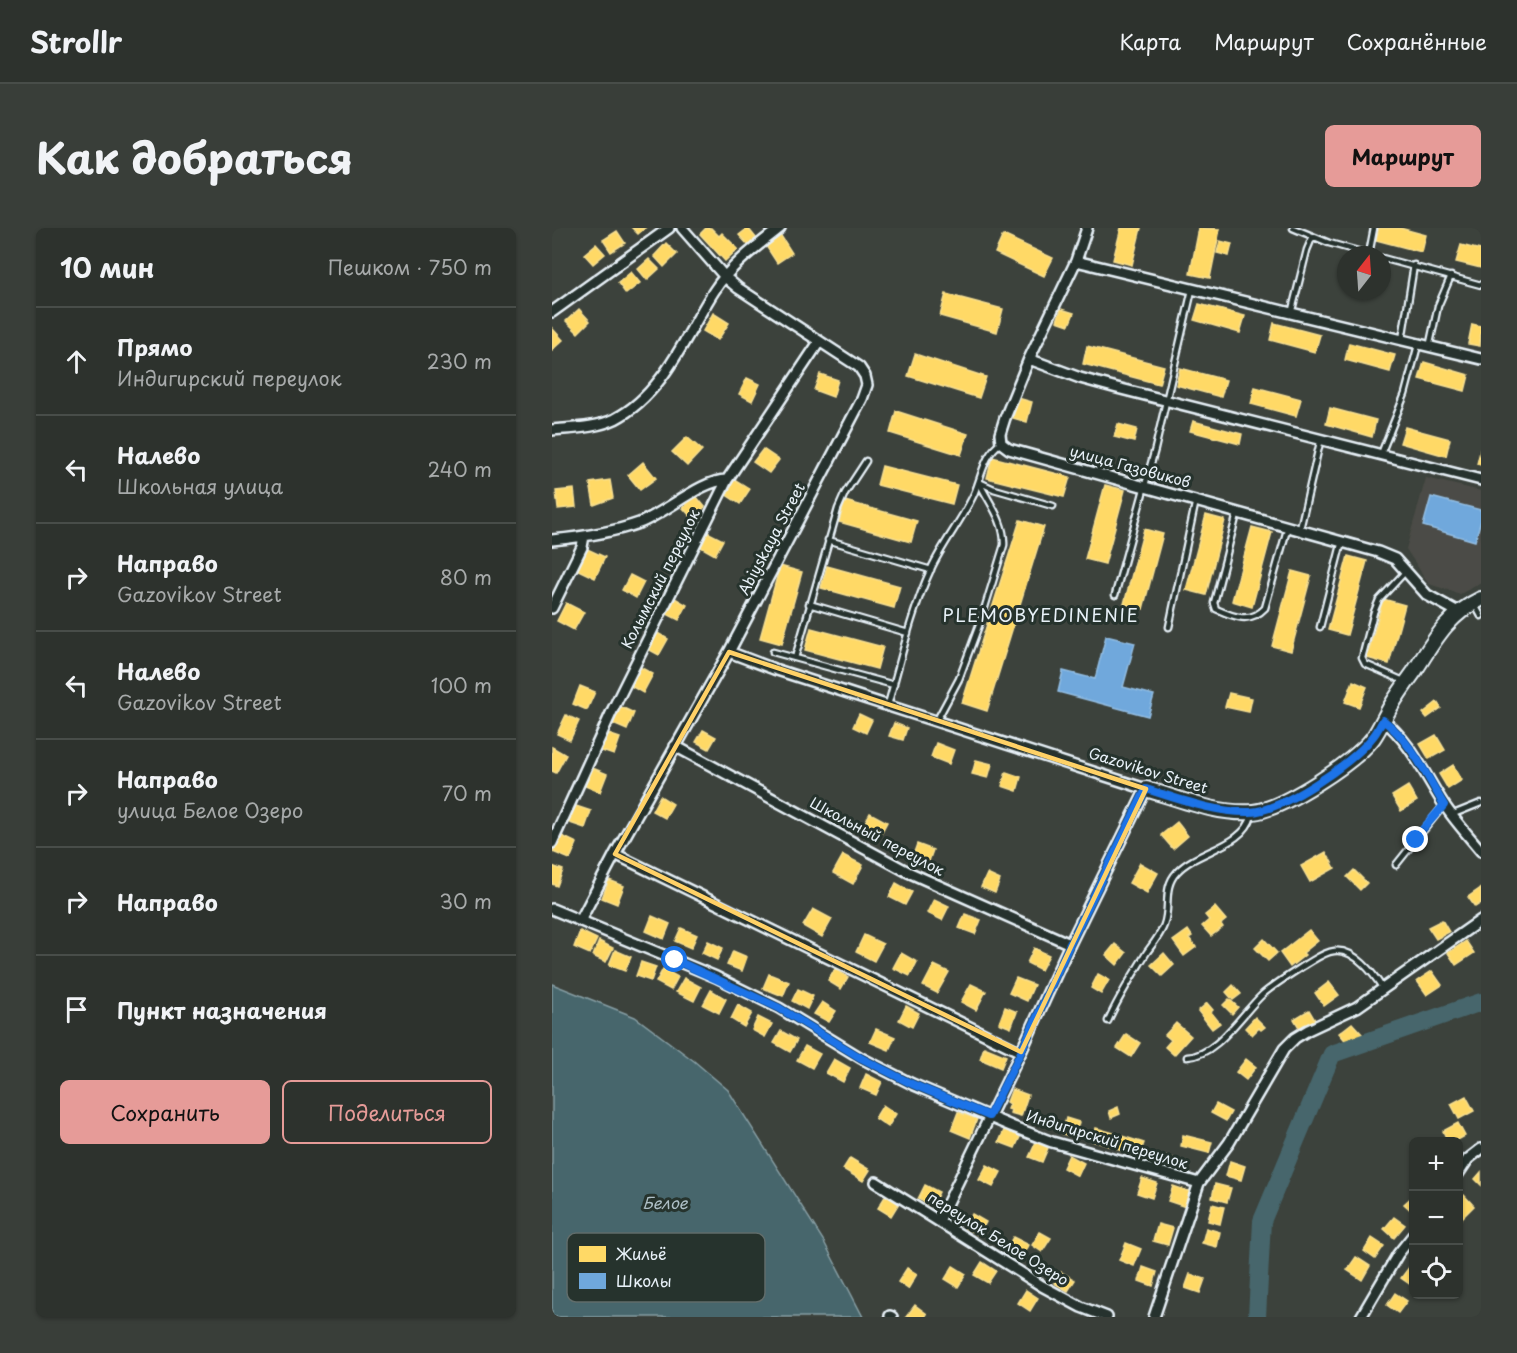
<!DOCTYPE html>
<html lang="ru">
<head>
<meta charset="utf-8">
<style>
	:root { --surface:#2d322d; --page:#393e39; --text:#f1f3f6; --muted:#a7aaaa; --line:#484d49; --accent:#e69b98 }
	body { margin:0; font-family:"Playpen Sans",sans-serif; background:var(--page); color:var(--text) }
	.controls { position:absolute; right:18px; bottom:18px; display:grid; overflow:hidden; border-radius:9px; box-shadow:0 2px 4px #0004 }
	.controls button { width:54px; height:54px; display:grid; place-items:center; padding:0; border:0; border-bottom:2px solid var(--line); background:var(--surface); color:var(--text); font:30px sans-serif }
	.compass { position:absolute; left:785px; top:18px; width:54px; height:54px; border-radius:50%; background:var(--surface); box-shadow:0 2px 4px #0004; rotate:17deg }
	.stop { position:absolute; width:18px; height:18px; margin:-14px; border:4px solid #1a73e8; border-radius:50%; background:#fff }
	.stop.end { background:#1a73e8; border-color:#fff; box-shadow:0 2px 6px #0008 }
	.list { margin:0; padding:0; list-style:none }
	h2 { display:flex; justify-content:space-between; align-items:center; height:78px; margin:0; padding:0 24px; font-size:26px }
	h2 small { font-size:20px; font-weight:400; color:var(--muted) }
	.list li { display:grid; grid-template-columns:39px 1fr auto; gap:18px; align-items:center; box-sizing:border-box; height:108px; padding:0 24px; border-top:2px solid var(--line) }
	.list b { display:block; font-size:22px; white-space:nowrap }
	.list p { margin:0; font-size:20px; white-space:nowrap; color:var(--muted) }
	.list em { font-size:20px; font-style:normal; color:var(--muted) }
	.actions { display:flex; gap:12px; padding:18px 24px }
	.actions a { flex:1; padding:14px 0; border:2px solid var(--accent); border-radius:9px; text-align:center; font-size:21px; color:var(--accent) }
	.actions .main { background:var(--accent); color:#111 }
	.icon { flex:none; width:33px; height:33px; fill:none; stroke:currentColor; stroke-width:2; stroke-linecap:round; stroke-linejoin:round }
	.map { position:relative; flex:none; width:929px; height:1089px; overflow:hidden; border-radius:9px }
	header { display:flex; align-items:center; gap:36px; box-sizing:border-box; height:84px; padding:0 30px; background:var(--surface); border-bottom:2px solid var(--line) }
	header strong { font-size:28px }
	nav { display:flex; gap:33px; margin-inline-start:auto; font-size:21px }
	.intro { display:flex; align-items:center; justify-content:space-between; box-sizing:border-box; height:144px; padding:0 36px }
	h1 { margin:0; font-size:42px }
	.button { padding:15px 27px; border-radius:9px; background:var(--accent); color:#111; font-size:21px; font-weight:700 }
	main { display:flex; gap:36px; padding:0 36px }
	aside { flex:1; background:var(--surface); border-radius:9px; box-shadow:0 2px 4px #0004 }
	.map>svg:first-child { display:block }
</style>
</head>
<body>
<header>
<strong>Strollr</strong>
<nav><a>Карта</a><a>Маршрут</a><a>Сохранённые</a></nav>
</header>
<div class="intro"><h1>Как добраться</h1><a class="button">Маршрут</a></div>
<main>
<aside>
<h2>10 мин<small>Пешком · 750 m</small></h2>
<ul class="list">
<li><svg class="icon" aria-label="ahead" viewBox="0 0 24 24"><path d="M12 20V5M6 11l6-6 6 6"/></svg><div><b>Прямо</b><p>Индигирский переулок</p></div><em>230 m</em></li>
<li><svg class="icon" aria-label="left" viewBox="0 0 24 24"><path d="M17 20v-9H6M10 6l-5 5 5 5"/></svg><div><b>Налево</b><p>Школьная улица</p></div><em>240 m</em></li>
<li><svg class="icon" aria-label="right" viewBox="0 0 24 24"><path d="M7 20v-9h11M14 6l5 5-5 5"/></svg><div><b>Направо</b><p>Gazovikov Street</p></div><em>80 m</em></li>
<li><svg class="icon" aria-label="left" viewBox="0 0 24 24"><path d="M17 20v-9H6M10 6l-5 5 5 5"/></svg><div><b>Налево</b><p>Gazovikov Street</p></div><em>100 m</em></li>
<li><svg class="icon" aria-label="right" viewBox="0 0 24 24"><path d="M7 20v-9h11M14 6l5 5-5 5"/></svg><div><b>Направо</b><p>улица Белое Озеро</p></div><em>70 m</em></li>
<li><svg class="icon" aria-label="right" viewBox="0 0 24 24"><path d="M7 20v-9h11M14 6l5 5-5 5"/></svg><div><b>Направо</b></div><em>30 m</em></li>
<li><svg class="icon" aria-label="arrive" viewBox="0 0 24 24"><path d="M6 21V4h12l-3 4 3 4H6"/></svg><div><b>Пункт назначения</b></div></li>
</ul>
<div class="actions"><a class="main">Сохранить</a><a>Поделиться</a></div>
</aside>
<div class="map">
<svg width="929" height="1089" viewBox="0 0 929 1089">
	<rect width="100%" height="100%" fill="#3c423c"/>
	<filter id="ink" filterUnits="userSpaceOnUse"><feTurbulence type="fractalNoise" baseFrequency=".0167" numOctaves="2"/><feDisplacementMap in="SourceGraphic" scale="12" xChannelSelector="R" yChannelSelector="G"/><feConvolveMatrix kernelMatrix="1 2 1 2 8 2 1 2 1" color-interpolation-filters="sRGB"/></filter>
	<g filter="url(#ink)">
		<path fill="#4c4c46" d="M874,250L929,263V355L908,366L877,356L854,321Z"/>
		<path fill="#46666c" stroke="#879ea4" stroke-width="1.5" d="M0,756L83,789L142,833L176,862L271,1012L311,1089H0Z"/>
		<path fill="#ffd966" stroke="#f8e092" stroke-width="1.5" d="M80,0H93L86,6Z
			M154,0H159L167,8L170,5L186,21L173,33L148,6Z
			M196,0L204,10L196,17L187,7Z
			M569,0H589L580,37L561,32Z
			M647,0L668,1L658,50L638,46Z
			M827,0H848L874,7L870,24L824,12Z
			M65,3L73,15L59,24L51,12Z
			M451,7L501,30L492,48L443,25Z
			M229,8L240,25L225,35L214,18Z
			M668,13L680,16L677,28L665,25Z
			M114,15L125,26L112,39L102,28Z
			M44,16L53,26L41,36L32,26Z
			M909,17L929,22V40L904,34Z
			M97,31L107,41L95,52L86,41Z
			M79,44L88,55L74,66L66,55Z
			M394,66L451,81L445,104L388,88Z
			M647,76L693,88L688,105L642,92Z
			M27,81L38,93L26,105L14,93Z
			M509,81L522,85L517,97L505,93Z
			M161,85L177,95L166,112L151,103Z
			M722,95L768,107L763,124L718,112Z
			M920,96L929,98L928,118L916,116Z
			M0,100L11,112L0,122Z
			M797,115L843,127L838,144L793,132Z
			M535,118L612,138L607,156L531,136Z
			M363,126L434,149L427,170L356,148Z
			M872,134L917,147L913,163L867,151Z
			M628,140L674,152L669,169L624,157Z
			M268,146L286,152L281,169L262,162Z
			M195,150L208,156L200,173L187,166Z
			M703,159L749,171L744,188L699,176Z
			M466,170L480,174L475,194L461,190Z
			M778,180L824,192L820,209L774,196Z
			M344,183L416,206L409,227L338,205Z
			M641,193L690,206L688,216L638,203Z
			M566,196L585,201L582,214L562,209Z
			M853,199L898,211L894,228L848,215Z
			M135,209L150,222L135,238L120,224Z
			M929,219V237L925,236Z
			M211,221L227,232L217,245L201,234Z
			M440,229L518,249L512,269L435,250Z
			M91,234L104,250L88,262L76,247Z
			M330,238L405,257L400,276L325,257Z
			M182,251L198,261L188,276L173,266Z
			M58,252L61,270L42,277L38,255Z
			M553,257L573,262L553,336L533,331Z
			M22,261L24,279L6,281L4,263Z
			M144,268L153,279L140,290L131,280Z
			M293,273L365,293L359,314L287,294Z
			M654,287L673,292L654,367L634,362Z
			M468,292L492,299L435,483L410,475Z
			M700,299L720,304L700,379L680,373Z
			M592,301L611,306L591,381L572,376Z
			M155,304L171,312L163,327L147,318Z
			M33,320L53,329L43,350L24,341Z
			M796,328L815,333L795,407L776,402Z
			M228,338L250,344L230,416L208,410Z
			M275,338L348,358L342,380L269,360Z
			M740,343L759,348L739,423L720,418Z
			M78,347L92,354L84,370L70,362Z
			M121,369L135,377L127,392L113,385Z
			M831,371L853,377L837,436L815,430Z
			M14,375L32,384L22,402L5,393Z
			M259,400L331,419L325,441L253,422Z
			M102,403L116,411L107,427L94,420Z
			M86,438L101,446L91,465L77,457Z
			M801,453L815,459L807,479L793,474Z
			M28,458L43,464L35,482L21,476Z
			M677,465L700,470L697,484L673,479Z
			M885,474L889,480L875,490L871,485Z
			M67,478L82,485L75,502L59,495Z
			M307,486L320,492L314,505L301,499Z
			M14,487L27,493L18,512L5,506Z
			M342,495L355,500L351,512L337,508Z
			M151,502L164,509L157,521L144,514Z
			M53,505L68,510L62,527L47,522Z
			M884,507L893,522L877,531L868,516Z
			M384,515L402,522L397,536L379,529Z
			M0,519L14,527L4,545L0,543Z
			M424,532L440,536L436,550L420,546Z
			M901,537L910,552L896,561L887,546Z
			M38,539L55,546L48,564L31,557Z
			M454,544L469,549L465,563L450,558Z
			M856,558L865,573L849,583L840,568Z
			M108,568L121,576L113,590L100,583Z
			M21,577L39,583L33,600L15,594Z
			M318,585L335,594L327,609L310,600Z
			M625,594L636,608L621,621L609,607Z
			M8,607L25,615L18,631L1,624Z
			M365,616L381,622L376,636L360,630Z
			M774,624L783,640L758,654L749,638Z
			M291,627L311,637L301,656L281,645Z
			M588,635L606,645L595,665L577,655Z
			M0,638L11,642L5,658L0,656Z
			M802,642L815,655L808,662L795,649Z
			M435,646L448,652L443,665L429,659Z
			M57,652L72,658L65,676L50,670Z
			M344,655L360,664L353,677L337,669Z
			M929,660V675L923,679L916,669Z
			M382,671L397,678L390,692L375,685Z
			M663,679L674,692L669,696L671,699L659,708L650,698L657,692L653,687Z
			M261,681L280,691L270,709L251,698Z
			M413,686L429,692L423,706L407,700Z
			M100,688L118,696L112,711L94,703Z
			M890,692L897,704L884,711L876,699Z
			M129,700L145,707L139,720L123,713Z
			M636,702L640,708L637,710L644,719L632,728L621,713Z
			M757,702L766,713L751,725L753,727L738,739L728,725Z
			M28,703L45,711L38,726L22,719Z
			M312,707L331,716L322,733L304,724Z
			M712,711L725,725L716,733L703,720Z
			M47,713L61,720L54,734L41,728Z
			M156,713L171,720L165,732L150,725Z
			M914,713L922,725L904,737L896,725Z
			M563,716L574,725L565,737L554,727Z
			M482,720L497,727L489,742L475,735Z
			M63,722L79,729L73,743L57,737Z
			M181,723L195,729L190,743L175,737Z
			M349,725L365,734L358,748L341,740Z
			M612,725L622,737L610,748L599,737Z
			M89,734L104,739L99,753L84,748Z
			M382,737L397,744L385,765L371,758Z
			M111,741L126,749L119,762L104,754Z
			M283,741L296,749L289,761L276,753Z
			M880,743L890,757L875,767L865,753Z
			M217,746L237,754L231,768L211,760Z
			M546,746L557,752L549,766L539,760Z
			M132,750L149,759L142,773L124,764Z
			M464,750L482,757L475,773L457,765Z
			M777,754L787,767L772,778L763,765Z
			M419,756L434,763L424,782L409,774Z
			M681,757L689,766L681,772L674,764Z
			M246,761L261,768L255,781L240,773Z
			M159,762L174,771L167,785L151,777Z
			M677,771L686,779L680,786L671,777Z
			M270,774L284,783L277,794L262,786Z
			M655,775L661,782L659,784L668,795L660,801L646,783Z
			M186,777L200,785L192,799L179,791Z
			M354,778L367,785L360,799L347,792Z
			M453,779L465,784L459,800L447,795Z
			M757,782L763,792L748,801L742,791Z
			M206,789L220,796L213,809L200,802Z
			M703,789L713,799L709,802L707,800L700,807L693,800Z
			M624,795L639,808L622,827L613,819L619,812L613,807Z
			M800,795L810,806L797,817L787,805Z
			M324,801L343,809L337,822L318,814Z
			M229,803L245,812L238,824L222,815Z
			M574,806L588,815L579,829L565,820Z
			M253,818L268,826L260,840L245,832Z
			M432,819L454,828L449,840L428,831Z
			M282,831L298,840L291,854L274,845Z
			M694,831L704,839L694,852L684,844Z
			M314,846L330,854L324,867L308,860Z
			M460,861L476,867L469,888L458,885L459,882L456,881L458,876L455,874Z
			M914,868L922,883L907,891L899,876Z
			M664,876L679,884L674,893L659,885Z
			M331,877L344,886L336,899L323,890Z
			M566,879L568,886L559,890L557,883Z
			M406,884L425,891L418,910L399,902Z
			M514,890L527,894L523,909L510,906Z
			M906,895L913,908L902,914H896L891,903Z
			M453,900L469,907L463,920L447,914Z
			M544,900L562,905L558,918L540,913Z
			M631,907L660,914L657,925L629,918Z
			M570,908L592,915L587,928L565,921Z
			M484,914L496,920L490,934L477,929Z
			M517,927L532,935L526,948L511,940Z
			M614,928L626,932L623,941L611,937Z
			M298,930L318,942L311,953L291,941Z
			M678,933L693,938L689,952L674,948Z
			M435,937L449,944L441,959L427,952Z
			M929,944V957L923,951Z
			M590,950L605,955L600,970L585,965Z
			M663,956L679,960L675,974L660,970Z
			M373,957L387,964L380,978L366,971Z
			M621,958L639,964L634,979L616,973Z
			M334,967L347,975L339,988L326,980Z
			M862,967V985L852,976Z
			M912,967L922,978L909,991L906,988V972Z
			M660,976L672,979L668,996L656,993Z
			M420,986L434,994L427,1007L413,1000Z
			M842,989L853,997L842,1010L832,1001Z
			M606,996L621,1000L616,1017L601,1013Z
			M654,1000L668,1004L665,1019L650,1015Z
			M488,1004L499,1010L490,1024L480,1017Z
			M461,1009L477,1017L469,1032L453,1023Z
			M820,1010L832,1018L823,1031L812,1023Z
			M574,1015L589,1021L582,1038L567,1032Z
			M804,1029L818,1038L810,1052L795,1042Z
			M430,1034L444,1043L436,1055L422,1047Z
			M401,1038L414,1046L406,1059L393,1051Z
			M858,1038L862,1041V1059L849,1050Z
			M591,1039L605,1044L601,1058L587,1053Z
			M355,1040L365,1046L356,1061L346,1054Z
			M509,1044L523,1052L516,1063L502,1055Z
			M638,1046L653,1051L648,1065L633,1060Z
			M474,1062L486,1070L478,1083L466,1075Z
			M843,1065L855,1073L846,1085L835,1077Z
			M363,1077L375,1086L373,1089H354Z"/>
		<path fill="#6fa8dc" stroke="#93bee4" stroke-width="1.5" d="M879,269L929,282V292L923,313L871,298Z
			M554,408L583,415L571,459L602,467L596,488L506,464L511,443L543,451Z"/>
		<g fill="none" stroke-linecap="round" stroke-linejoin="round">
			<path stroke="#46666c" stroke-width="18" d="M705,1089L710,993L780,826L929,774"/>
			<defs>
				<path id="lane" d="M741,0L777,15L820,27
					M817,26L822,0
					M830,30L929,57
					M739,86L755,22L760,10
					M850,112L862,37
					M877,120L886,78L899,48
					M829,226L853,166L866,117
					M685,286L662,375L664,381C682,389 698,396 713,380L736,298
					M748,301L769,210
					M276,312L379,342
					M563,367L603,221L640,62
					M257,376L356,405
					M923,377L929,388
					M617,399L644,272
					M768,399L790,313
					M221,424L342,457
					M243,430L286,281L293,265L314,233
					M854,454L813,436L810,430L822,384L827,372L855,342
					M336,477C349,431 359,384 379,341C391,315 410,292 422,266C430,248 432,226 449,215
					M385,492L407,451L429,392L452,317C453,293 437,275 427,254L442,261L501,278
					M899,587L929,575
					M844,637L892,577
					M556,793C567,768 581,747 595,724C601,716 609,706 612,697C619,678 610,660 625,644C645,622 692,619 700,587
					M635,829C665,828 690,785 711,766C724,755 739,746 753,737C762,732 772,724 782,723C802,720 822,746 831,761"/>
				<path id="street" d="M535,0L524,33L477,131L453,190L448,206L449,215L457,221L826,324L843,331L875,367L906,384
					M524,33L929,131
					M0,84L117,0
					M477,131L528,150L565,160L929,252
					M0,202C20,200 44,200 63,191C112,166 134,106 162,63C178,38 205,18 228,0
					M0,312C30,309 59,305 87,295C112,286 151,251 175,252
					M0,380L30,319L32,308
					M177,424L222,441L594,561L518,716L469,824L387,993
					M831,492C858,513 873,547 891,575C902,592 916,607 929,623
					M123,518L356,644L518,716
					M0,615L61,481L175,252L267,114
					M63,626L469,824
					M0,681L164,749L227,780L309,830L360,856L459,898L500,914L647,955
					M28,693L63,626L177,424L310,171L315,157L313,148L307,139L186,60L173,49L130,0
					M906,946L916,931L929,921
					M324,954L490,1058L529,1079L555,1089
					M338,1088L340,1089
					M602,1089L647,955L677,915L732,821L743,810L756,802L805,779L929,692
					M809,1089L846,1026L862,1006"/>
				<path id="secondary" d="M594,561C628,571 666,587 701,584C731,581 803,534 821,510C828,500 833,488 839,478C846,466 854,455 862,444C882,413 895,387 929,371"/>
			</defs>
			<use href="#lane" stroke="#e8f1f8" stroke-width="9"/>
			<use href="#street" stroke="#e8f1f8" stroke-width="14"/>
			<use href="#secondary" stroke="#e8f1f8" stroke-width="18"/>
			<use href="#lane" stroke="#26332d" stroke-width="4.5"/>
			<use href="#street" stroke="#26332d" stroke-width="9"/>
			<use href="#secondary" stroke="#26332d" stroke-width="14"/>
		</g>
	</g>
	<g fill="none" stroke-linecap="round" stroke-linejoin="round" filter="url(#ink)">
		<path stroke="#1a73e8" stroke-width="8" d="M123,732L227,780L309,830L360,856L437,888L469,824L518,716L594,561C627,571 663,585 698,584C730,583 799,536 819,511C824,506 828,498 831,492C859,513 875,548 892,577L870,602L864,612"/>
	</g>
	<path fill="none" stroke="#ffd166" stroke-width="4.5" stroke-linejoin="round" d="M177,424L594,561L469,824L63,626Z"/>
	<g text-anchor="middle" stroke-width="6" stroke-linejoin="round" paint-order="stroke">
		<g font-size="15" fill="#e8f1f8" stroke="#26332d">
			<text transform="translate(578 239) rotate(15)" y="5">улица Газовиков</text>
			<text transform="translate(220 311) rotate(-62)" y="5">Abiyskaya Street</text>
			<text transform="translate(109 351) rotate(-63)" y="5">Колымский переулок</text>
			<text transform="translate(596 543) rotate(17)" y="5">Gazovikov Street</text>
			<text transform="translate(325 609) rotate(28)" y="5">Школьный переулок</text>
			<text transform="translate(555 912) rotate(17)" y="5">Индигирский переулок</text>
			<text transform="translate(446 1011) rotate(32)" y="5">переулок Белое Озеро</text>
		</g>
		<g font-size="16" font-style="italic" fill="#afc0c7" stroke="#26332d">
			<text x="113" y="981">Белое</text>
		</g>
		<g font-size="18" letter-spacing="1.5" fill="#e8f1f8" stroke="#26332d">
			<text x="489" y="394">PLEMOBYEDINENIE</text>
		</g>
	</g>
	<rect x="15" y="1005" width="198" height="69" rx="9" fill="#26332d" stroke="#606c6a" stroke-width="1.5"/>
	<rect x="27" y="1018" width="27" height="16" fill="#ffd966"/>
	<rect x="27" y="1045" width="27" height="16" fill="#6fa8dc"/>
	<g font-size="16" fill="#e8f1f8">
		<text x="64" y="1032">Жильё</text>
		<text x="64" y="1059">Школы</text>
	</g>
</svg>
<div class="controls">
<button>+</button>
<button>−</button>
<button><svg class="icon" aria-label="locate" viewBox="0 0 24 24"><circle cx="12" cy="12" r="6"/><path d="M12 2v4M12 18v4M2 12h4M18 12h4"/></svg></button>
</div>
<svg class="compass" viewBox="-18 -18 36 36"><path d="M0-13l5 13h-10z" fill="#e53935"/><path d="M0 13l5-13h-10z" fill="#a7aaaa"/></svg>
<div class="stop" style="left:123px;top:732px"></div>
<div class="stop end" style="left:864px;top:612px"></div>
</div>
</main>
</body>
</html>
